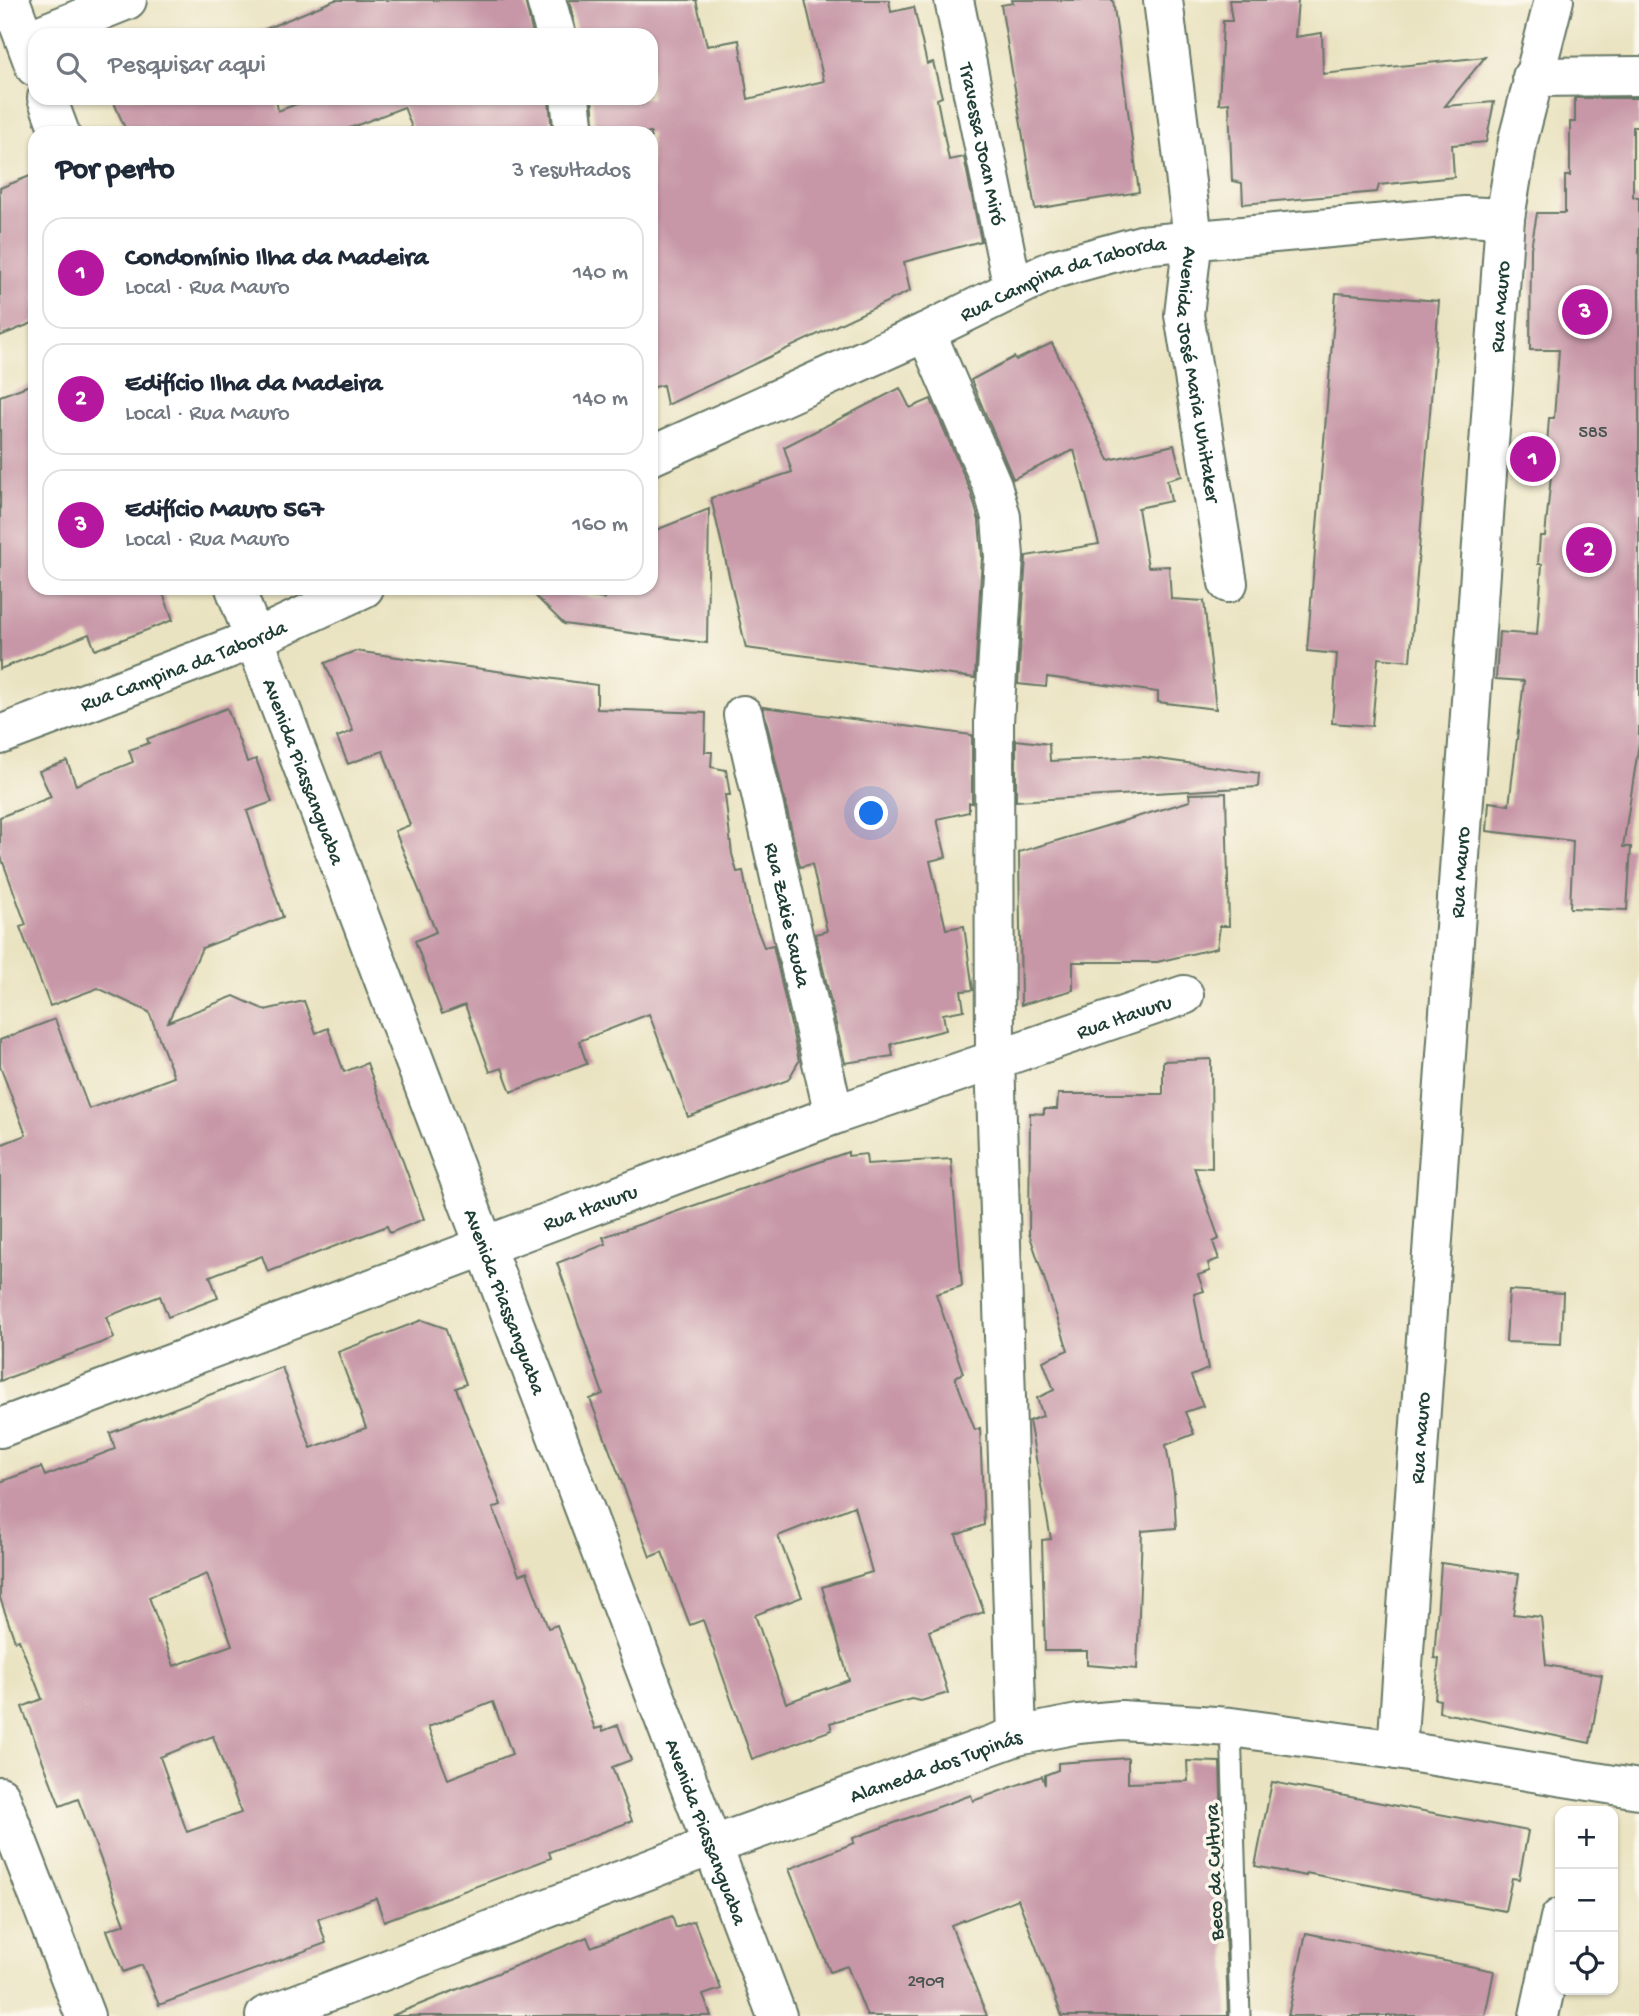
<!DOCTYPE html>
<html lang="pt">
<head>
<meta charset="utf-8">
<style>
	:root { --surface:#fff; --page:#f2f2f3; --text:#1f2937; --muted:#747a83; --line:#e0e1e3; --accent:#b5179e }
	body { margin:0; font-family:"Gochi Hand",sans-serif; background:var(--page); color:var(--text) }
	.controls { position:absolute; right:21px; bottom:21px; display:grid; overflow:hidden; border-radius:14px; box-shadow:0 2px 5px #0004 }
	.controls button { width:63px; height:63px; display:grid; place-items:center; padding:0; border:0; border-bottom:2px solid var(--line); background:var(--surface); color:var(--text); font:35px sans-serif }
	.you { position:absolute; left:872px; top:814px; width:24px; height:24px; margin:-18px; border:5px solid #fff; border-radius:50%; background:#1a73e8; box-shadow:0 0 0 10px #1a73e833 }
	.badge { display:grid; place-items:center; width:46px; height:46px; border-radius:50%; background:var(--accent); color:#fff; font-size:23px; font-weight:700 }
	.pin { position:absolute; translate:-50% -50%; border:4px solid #fff; box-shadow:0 2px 7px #0006 }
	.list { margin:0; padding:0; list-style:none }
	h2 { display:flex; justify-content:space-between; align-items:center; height:91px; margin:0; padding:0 28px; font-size:30px }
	h2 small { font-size:23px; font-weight:400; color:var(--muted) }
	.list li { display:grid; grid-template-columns:46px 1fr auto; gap:21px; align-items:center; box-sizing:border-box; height:112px; margin:0 14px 14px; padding:0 14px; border:2px solid var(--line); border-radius:21px }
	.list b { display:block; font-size:26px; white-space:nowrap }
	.list p { margin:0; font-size:23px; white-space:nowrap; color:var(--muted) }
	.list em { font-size:23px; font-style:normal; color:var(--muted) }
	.icon { flex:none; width:38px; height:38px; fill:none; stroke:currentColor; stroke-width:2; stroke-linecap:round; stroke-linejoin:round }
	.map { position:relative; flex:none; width:1639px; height:2016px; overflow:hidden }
	.search { position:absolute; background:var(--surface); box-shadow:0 2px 5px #0004; left:28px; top:28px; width:630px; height:77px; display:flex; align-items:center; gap:18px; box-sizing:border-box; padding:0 24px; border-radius:21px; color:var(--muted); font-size:26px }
	.panel { position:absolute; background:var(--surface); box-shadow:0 2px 5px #0004; left:28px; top:126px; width:630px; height:469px; border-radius:21px }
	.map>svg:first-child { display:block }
</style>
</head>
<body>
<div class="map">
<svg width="1639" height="2016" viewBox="0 0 1639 2016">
	<rect width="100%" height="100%" fill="#fbf7ec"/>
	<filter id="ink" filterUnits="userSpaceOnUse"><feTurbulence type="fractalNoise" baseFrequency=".0143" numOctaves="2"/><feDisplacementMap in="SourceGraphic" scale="14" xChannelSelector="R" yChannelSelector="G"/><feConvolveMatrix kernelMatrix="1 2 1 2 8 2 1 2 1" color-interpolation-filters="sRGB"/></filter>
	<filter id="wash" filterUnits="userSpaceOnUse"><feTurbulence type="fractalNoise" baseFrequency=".00686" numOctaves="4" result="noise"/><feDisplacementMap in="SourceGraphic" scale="28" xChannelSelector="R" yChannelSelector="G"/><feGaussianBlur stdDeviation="1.57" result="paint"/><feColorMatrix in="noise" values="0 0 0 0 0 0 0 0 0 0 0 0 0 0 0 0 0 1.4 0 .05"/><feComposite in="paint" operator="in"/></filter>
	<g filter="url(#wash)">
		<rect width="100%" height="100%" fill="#eae3c1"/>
		<g id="blocks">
			<path fill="#c797a7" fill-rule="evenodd" d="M335,0H525L533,35H251Z
				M569,0H696L707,46L739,40L748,99L824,81L805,0H889L891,12L914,7L927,64L933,62L942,97L937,99L949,160L964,157L981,241L904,262L910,291L667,405L663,385L651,388V133H595L592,98H651V35H577Z
				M1012,0H1113L1139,192L1035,209L1001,5L1013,3Z
				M1229,0H1298L1295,37L1322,33L1323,74L1485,57L1445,106L1494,102L1486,142L1452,145L1454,177L1379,185L1377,192L1243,204L1242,183L1232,181L1229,103L1219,104L1223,21H1232Z
				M112,98H276L278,111L313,98H549L552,133H414L404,107L337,133H127Z
				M1575,98H1639V127H1633V197H1639V743L1623,847H1631L1627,910L1570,908L1573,841L1487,831L1489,802L1509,805L1524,681L1496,679L1499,632L1537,635L1542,564H1538L1540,536H1545L1551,476L1521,472L1522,444L1547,445L1549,418H1554L1559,350H1530L1531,248L1537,213H1565V176H1570V122H1575Z
				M35,174V322L0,336V188Z
				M1336,293L1439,301L1410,661L1378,658L1372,726L1332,723L1337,654L1307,651Z
				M1052,343L1109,460L1174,445L1182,476L1167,480L1171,501L1138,508L1148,567L1169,566L1171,599L1204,601L1216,709L1158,702V692L1047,677L1046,687L1018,684L1026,556L1099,544L1074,450L1013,479L971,380L1014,357L1016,360Z
				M35,383V588H161L173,620L95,650L89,634L0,669V396Z
				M900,388L910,408L931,399L971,492L979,521L982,557L975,678L746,648L711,498L792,472L784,447Z
				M709,509L707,643L564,624L528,589L605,599L601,588H651V532Z
				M355,651L597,685V709L706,713L705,752H712L711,767L726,770L730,795H725L732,854L737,872L743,871L751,914L764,947L773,945L799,1061L788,1080L688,1117L649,1014L579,1041L587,1064L511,1092L502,1068L490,1072L465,1005L442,1014L415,941L436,932L395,831L410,825L383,751L348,764L337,737L353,731L325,663Z
				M763,707L972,735V803H969V812L937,819L946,857L930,861L946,929L964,926L973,990L961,991L964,1010L943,1014L946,1030L891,1044L893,1056L845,1063L815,934L827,931L812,864L800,867Z
				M227,708L247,762L256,759L272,802L247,811L283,917L202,948L168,1022L234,996L265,1010L304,1001L316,1033L328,1028L344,1072L367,1063L424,1219L390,1233L387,1226L268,1272L262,1256L210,1276L218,1298L168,1317L160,1296L106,1317L114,1338L0,1381V1145L26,1135L0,1066V1040L55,1019L89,1109L174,1077L149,1012L98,988L50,1006L20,927L26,925L0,854V817L51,797L39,771L67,761L76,785L133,762L129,750L149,743L147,739Z
				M1016,740L1049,744L1050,761L1144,757L1259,773L1258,787L1016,801Z
				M1226,793L1229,926H1220L1217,948L1157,962H1073V990L1021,1005L1019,852L1190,801L1189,794Z
				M1211,1059L1212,1168L1194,1167L1219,1239L1213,1242L1219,1259L1208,1263L1210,1271L1198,1275L1204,1291L1194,1294L1208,1369L1191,1376L1203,1406L1185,1412L1194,1434L1166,1445L1174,1491L1176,1528L1142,1531L1137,1669L1087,1665V1651H1045L1042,1540L1051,1539L1029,1421L1043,1416L1037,1398L1054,1390L1043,1361L1068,1350L1029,1233L1030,1113L1044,1114V1109H1057L1058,1094H1163V1061Z
				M848,1152V1156L866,1154L867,1164L951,1159L962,1286L936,1294L963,1373L955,1377L975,1430L980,1428L984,1525L956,1535L984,1612L929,1631L948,1693L921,1701L911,1699L830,1723L832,1730L752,1759L703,1620L690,1625L662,1552L650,1557L642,1535L590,1399L603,1394L557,1263L606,1244L603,1237ZM854,1506L872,1572L822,1587L849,1680L786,1703L755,1615L802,1597L778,1536Z
				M1509,1290L1563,1293L1561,1344L1506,1342Z
				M422,1320L445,1328L466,1384L456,1388L501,1505L493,1508L519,1575L527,1572L548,1628L557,1625L595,1729L602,1727L603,1731L618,1725L631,1760L612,1767L632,1821L549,1852L551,1858L384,1921L376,1898L318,1919L326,1943L159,2005L142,1965L123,1972L107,1930L125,1924L78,1799L60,1806L22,1707L42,1699L19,1640L15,1641L0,1598V1482L41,1467L45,1476L115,1449L110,1433L282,1367L311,1448L366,1428L338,1352ZM207,1574L232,1645L174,1666L149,1597ZM493,1702L512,1754L448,1779L428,1727ZM213,1736L241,1813L187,1832L160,1757Z
				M1441,1563L1519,1574L1513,1614L1541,1617L1546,1665L1602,1675L1590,1743L1439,1712L1440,1700L1435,1699L1439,1659L1434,1658Z
				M1128,1758V1783L1188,1781L1187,1761L1220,1762L1228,2016H1062L1018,1899L951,1925L987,2016H867L847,1966L830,1972L789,1869L854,1843L853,1838L971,1795L973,1801L1042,1776L1045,1785V1775L1058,1770V1763Z
				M1272,1782L1528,1831L1519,1879L1512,1878L1505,1911L1306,1873V1876L1255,1866Z
				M672,1916L676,1928L694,1921L721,1989L703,1995L711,2016H391L587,1937L591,1947Z
				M1306,1933L1494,1971L1485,2016H1288Z"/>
		</g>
	</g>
	<g filter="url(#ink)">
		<use href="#blocks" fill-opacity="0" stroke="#667765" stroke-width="2"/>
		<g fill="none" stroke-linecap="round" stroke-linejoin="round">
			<defs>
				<path id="service" d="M1231,1727L1240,2016"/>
				<g id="minor">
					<path d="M10,0L35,67"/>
					<path d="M546,0L556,35"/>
					<path id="s1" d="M954,0L1013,289"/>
					<path d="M40,35L127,0"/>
					<path d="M1532,77L1639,76"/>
					<path d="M47,98L60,133"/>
					<path d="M570,98L574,133"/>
					<path id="s2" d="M1193,238L1184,315L1228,583"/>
					<path d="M926,332L992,485L1001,517L1004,557L994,722L995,1059L1017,1736"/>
					<path id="s3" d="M235,588L777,2016"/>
					<path id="s4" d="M743,715L834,1115"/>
					<path id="s5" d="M0,1428L834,1115L1184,995"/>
					<path id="s6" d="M1397,1750L1505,218"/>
					<path id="s7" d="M265,2016L711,1846L1017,1736L1078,1724L1121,1720L1231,1727L1397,1750L1639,1789"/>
					<path d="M1539,2016L1560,1918"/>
				</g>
				<g id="tertiary">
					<path d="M1163,0L1193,238"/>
					<path id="s8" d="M651,456L926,332L1054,269L1141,245L1465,216L1505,218L1518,140L1554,0"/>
					<path id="s9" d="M0,735L254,639L364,588"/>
					<path d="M0,1796L85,2016"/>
				</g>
			</defs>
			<use href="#service" stroke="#667765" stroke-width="23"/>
			<use href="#minor" stroke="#667765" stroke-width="42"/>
			<use href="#tertiary" stroke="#667765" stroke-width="42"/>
			<use href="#service" stroke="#fff" stroke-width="19"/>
			<use href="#minor" stroke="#fff" stroke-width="38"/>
			<use href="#tertiary" stroke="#fff" stroke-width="38"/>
		</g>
	</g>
	<g text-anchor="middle" stroke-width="7" stroke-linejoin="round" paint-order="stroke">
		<g font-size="18" fill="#495451">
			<text x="1593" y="437">585</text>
			<text x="926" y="1986">2909</text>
		</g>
		<g font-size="21" fill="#1f3d34" stroke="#fbf7ec">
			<text dy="7" stroke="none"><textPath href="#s1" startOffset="147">Travessa Joan Miró</textPath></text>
			<text dy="7" stroke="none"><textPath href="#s8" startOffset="450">Rua Campina da Taborda</textPath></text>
			<text dy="7" stroke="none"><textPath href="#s6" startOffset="1447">Rua Mauro</textPath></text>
			<text dy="7" stroke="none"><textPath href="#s2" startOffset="138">Avenida José Maria Whitaker</textPath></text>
			<text dy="7" stroke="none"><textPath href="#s9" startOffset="196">Rua Campina da Taborda</textPath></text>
			<text dy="7" stroke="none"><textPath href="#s3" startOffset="196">Avenida Piassanguaba</textPath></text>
			<text dy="7" stroke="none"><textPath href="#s6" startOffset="880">Rua Mauro</textPath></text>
			<text dy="7" stroke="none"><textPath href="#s4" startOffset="205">Rua Zakie Sauda</textPath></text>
			<text dy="7" stroke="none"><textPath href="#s5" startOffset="1197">Rua Itavuru</textPath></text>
			<text dy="7" stroke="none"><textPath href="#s5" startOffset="630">Rua Itavuru</textPath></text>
			<text dy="7" stroke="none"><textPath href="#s3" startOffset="763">Avenida Piassanguaba</textPath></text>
			<text dy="7" stroke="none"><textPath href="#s6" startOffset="313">Rua Mauro</textPath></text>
			<text dy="7" stroke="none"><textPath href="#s7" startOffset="716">Alameda dos Tupinás</textPath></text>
			<text dy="7" stroke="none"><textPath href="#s3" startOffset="1330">Avenida Piassanguaba</textPath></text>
			<text transform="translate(1213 1872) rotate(-92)" y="7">Beco da Cultura</text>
		</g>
	</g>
</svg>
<div class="controls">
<button>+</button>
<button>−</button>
<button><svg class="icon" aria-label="locate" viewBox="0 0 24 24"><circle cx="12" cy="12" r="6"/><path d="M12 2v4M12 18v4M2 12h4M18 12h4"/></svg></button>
</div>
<div class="you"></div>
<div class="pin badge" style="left:1533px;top:459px">1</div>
<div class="pin badge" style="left:1589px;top:550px">2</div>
<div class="pin badge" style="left:1585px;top:312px">3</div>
<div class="search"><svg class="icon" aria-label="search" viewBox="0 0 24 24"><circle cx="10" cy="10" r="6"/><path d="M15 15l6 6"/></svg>Pesquisar aqui</div>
<section class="panel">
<h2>Por perto<small>3 resultados</small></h2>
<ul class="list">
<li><span class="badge">1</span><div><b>Condomínio Ilha da Madeira</b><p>Local · Rua Mauro</p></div><em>140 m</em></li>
<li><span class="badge">2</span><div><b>Edifício Ilha da Madeira</b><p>Local · Rua Mauro</p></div><em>140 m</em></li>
<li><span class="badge">3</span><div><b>Edifício Mauro 567</b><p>Local · Rua Mauro</p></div><em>160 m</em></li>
</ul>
</section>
</div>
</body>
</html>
